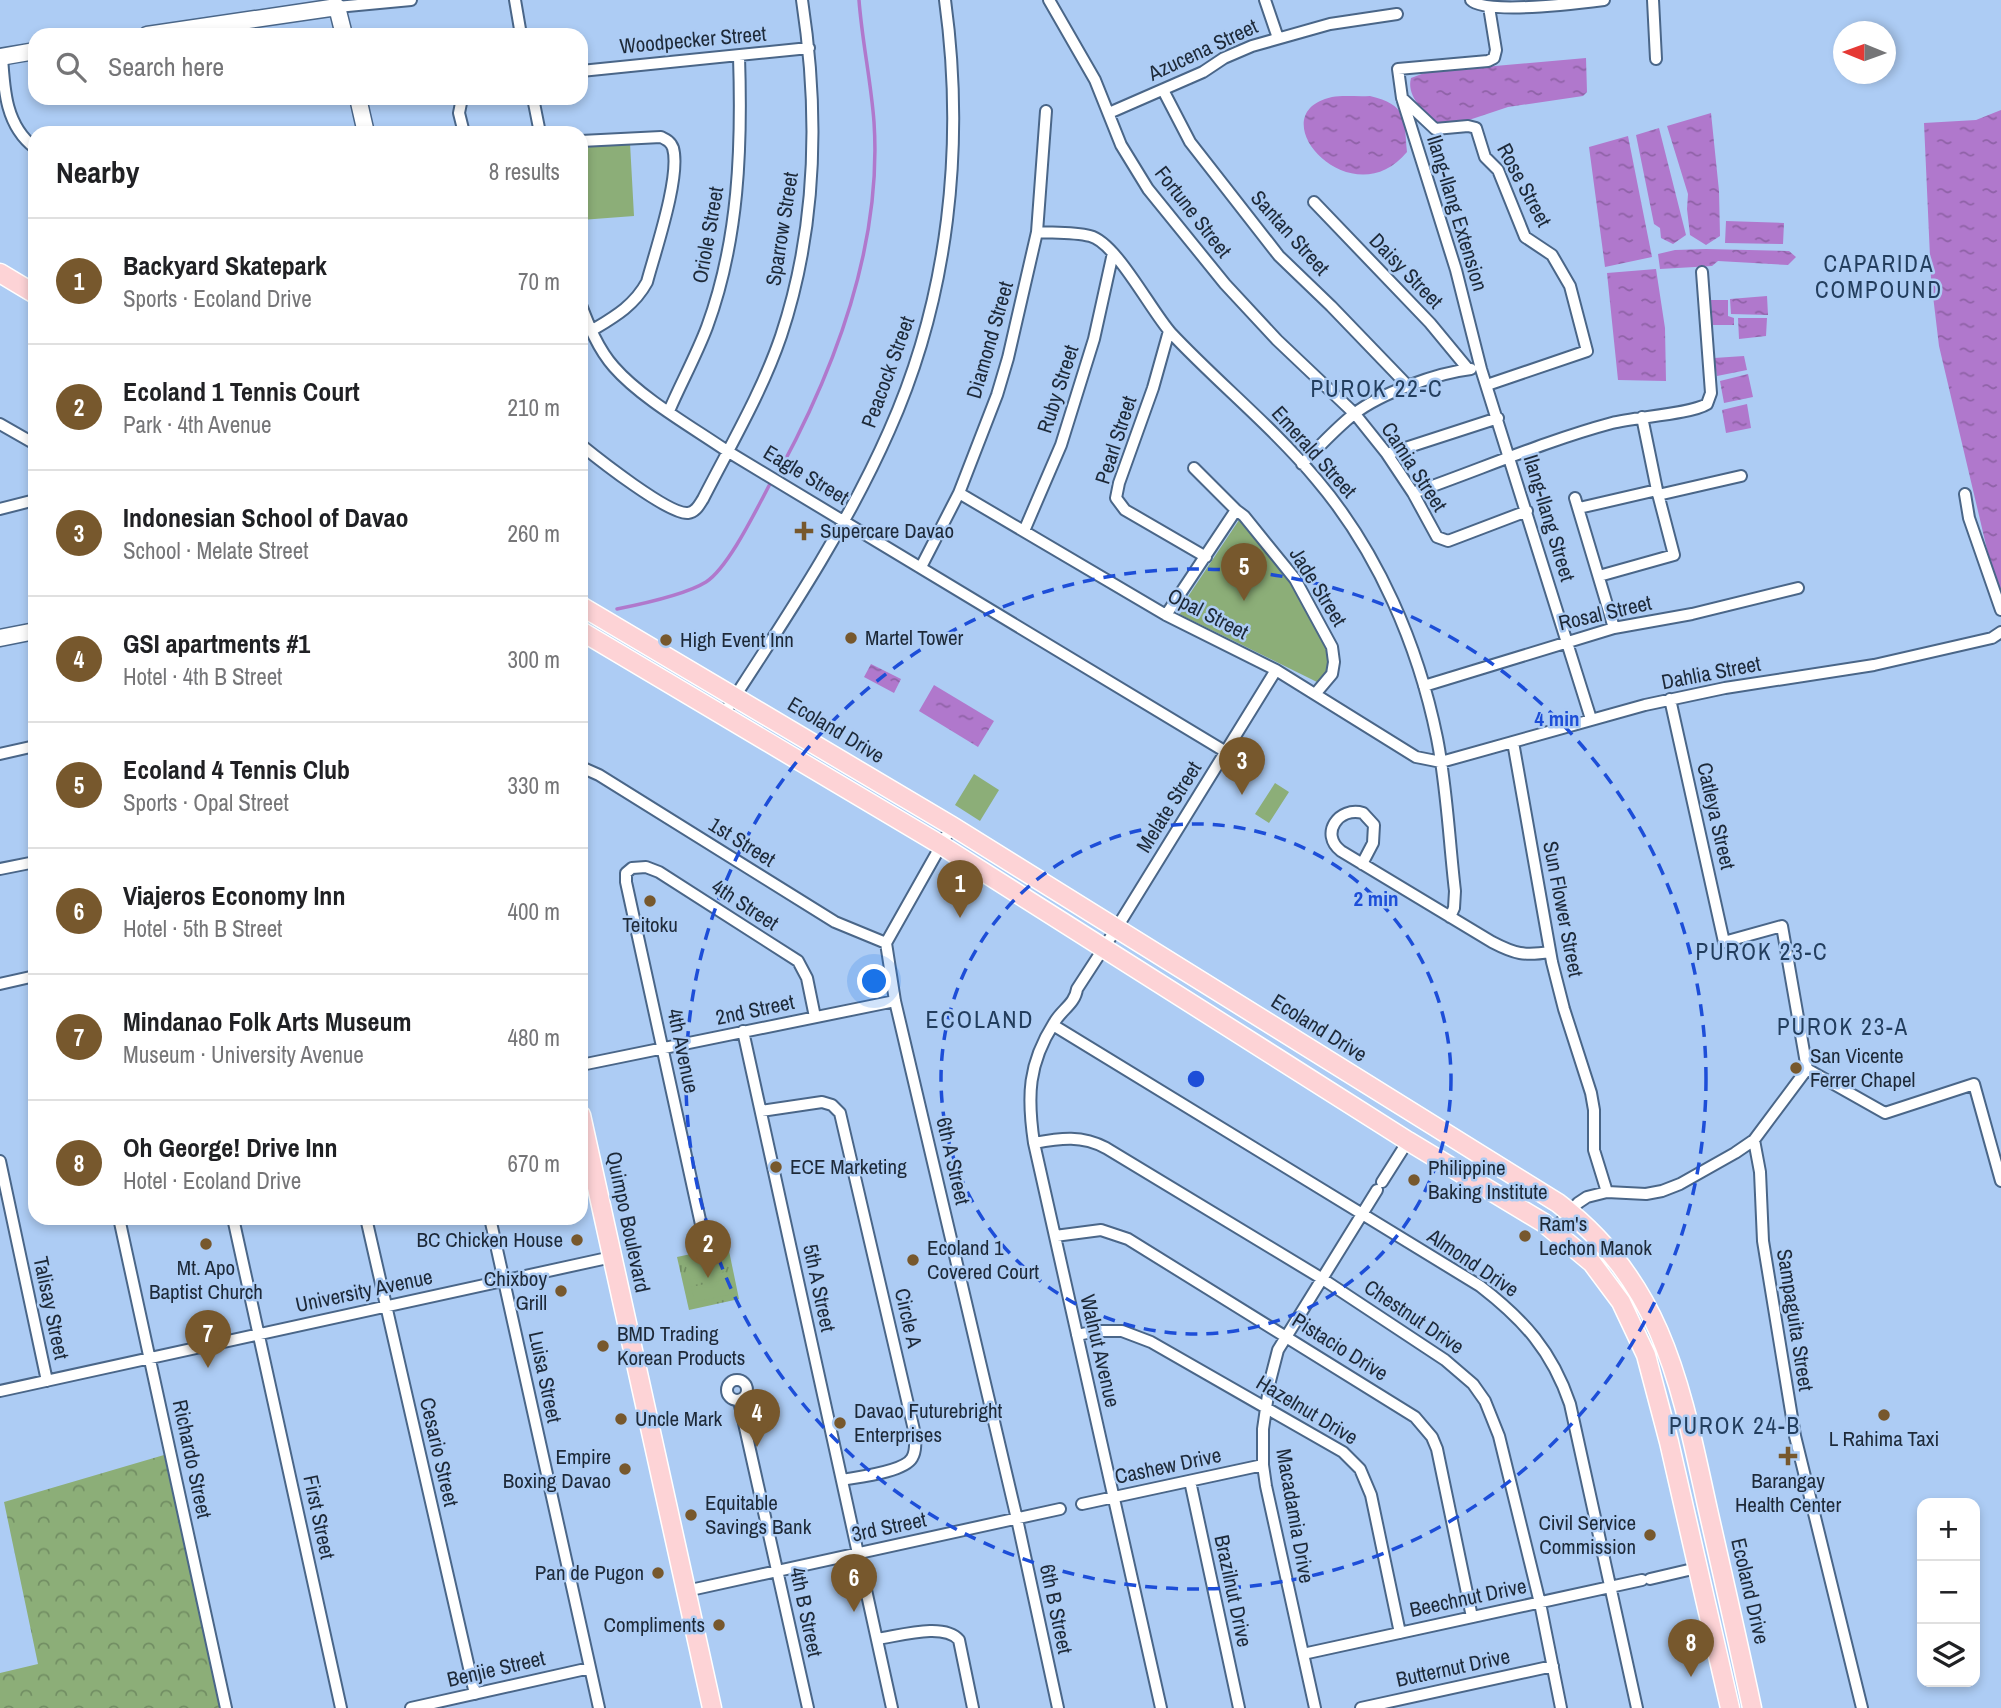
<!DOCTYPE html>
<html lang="en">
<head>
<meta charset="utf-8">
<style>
	:root { --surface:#fff; --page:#f6f6f6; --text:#202124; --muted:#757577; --line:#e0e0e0; --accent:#77582d }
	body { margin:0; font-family:"Archivo Narrow",sans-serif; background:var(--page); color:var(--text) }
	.controls { position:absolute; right:21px; bottom:21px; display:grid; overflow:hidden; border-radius:14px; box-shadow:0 4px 10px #0003 }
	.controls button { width:63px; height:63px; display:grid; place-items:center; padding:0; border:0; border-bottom:2px solid var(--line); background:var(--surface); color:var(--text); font:35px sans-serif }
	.compass { position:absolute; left:1833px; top:21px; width:63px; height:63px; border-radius:50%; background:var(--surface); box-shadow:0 4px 10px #0003; rotate:271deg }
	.you { position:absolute; left:875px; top:982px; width:24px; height:24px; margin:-18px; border:5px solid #fff; border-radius:50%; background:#1a73e8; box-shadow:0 0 0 10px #1a73e833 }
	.badge { display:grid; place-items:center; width:46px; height:46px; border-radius:50%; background:var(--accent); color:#fff; font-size:23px; font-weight:700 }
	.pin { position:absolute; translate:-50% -58px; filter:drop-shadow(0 2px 4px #0008) }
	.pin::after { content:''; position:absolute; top:37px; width:24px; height:21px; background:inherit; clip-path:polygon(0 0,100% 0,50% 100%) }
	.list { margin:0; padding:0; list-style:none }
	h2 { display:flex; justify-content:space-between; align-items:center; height:91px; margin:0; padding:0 28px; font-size:30px }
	h2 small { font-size:23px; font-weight:400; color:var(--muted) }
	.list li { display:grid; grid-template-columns:46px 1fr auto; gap:21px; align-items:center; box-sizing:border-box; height:126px; padding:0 28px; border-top:2px solid var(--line) }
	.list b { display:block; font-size:26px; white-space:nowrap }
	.list p { margin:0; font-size:23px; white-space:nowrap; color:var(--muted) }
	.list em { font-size:23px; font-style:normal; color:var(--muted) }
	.icon { flex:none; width:38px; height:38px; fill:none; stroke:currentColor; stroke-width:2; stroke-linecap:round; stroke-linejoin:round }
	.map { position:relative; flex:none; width:2001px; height:1708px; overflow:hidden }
	.search { position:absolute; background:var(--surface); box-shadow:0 4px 10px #0003; left:28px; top:28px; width:560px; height:77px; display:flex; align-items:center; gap:18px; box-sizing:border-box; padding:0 24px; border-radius:21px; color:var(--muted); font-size:26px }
	.panel { position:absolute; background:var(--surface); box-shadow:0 4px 10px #0003; left:28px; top:126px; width:560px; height:1099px; border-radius:21px }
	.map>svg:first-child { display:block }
</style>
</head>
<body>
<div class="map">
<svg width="2001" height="1708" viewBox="0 0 2001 1708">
	<defs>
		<pattern id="grass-tufts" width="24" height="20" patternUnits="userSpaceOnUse" patternTransform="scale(1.75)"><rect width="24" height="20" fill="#8cae78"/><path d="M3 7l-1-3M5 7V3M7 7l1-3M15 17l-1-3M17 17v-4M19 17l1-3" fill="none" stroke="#728e63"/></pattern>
		<pattern id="forest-crowns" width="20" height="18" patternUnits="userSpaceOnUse" patternTransform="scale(1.75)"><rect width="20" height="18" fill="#8cae78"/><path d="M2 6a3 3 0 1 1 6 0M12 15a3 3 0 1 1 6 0" fill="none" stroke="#728e63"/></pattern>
		<pattern id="water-ripples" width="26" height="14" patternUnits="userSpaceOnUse" patternTransform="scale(1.75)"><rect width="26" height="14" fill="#b078cc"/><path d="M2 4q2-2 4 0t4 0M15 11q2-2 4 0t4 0" fill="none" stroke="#8f62a7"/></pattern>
	</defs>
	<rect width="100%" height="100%" fill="#adccf4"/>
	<path fill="url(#grass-tufts)" d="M728,1246L739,1299L689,1310L677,1257Z"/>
	<path fill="url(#forest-crowns)" d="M164,1455L221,1708H0V1673L38,1664L4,1502Z"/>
	<path fill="#8cae78" d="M630,143L634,216L581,220V148Z
		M1241,517L1296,589L1328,652C1332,665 1327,674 1319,683L1177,613Z
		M974,774L999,790L980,821L955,805Z
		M1275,783L1289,792L1269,823L1255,814Z
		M723,1257L726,1271L689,1280L686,1265Z
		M728,1279L732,1294L695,1302L691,1287Z"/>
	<path fill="url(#water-ripples)" d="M1586,58L1587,92L1583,96L1508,107L1454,125L1437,123C1424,112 1406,96 1411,78L1427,72Z
		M1370,96C1407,105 1404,117 1407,152C1351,220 1256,114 1332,97C1344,95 1358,97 1370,96Z
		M2001,110V593L1990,562L1939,346L1931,279L1924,123L1976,120Z
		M1711,113L1719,191L1720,236L1706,245L1690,235L1687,209L1688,194L1667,126Z
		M1659,128L1686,235L1673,244L1661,238L1660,228L1654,224L1636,135Z
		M1628,136L1652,257L1605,267L1589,147Z
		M1726,221L1784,223L1783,244L1725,243Z
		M1706,249L1789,251L1796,257L1788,265L1718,261L1712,266L1660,269L1658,254L1675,250Z
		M1656,269L1665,328L1666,381L1618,380L1607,273Z
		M1767,296L1768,315L1731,314L1730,299Z
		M1711,300H1728V316L1734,318V325H1712Z
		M1738,318H1767L1766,336L1739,339Z
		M1744,356L1747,370L1717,376L1714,358Z
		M1748,374L1753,397L1724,403L1720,381Z
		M1747,404L1751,428L1726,433L1722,410Z
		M871,664L901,679L894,693L864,677Z
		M934,685L994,721L978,747L919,711Z"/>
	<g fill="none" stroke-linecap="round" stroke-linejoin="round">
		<path stroke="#b078cc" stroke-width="3.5" d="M781,468C837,364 882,242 874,122C871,81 862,41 859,0
			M617,609C642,604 685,595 706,582C729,567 757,508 771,482"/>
		<defs>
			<path id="street" d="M515,0L521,35
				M1049,0L1095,80L1121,145L1148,189L1225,284L1277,340L1355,414L1387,454L1413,493L1437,537L1448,541L1527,511
				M1265,0L1278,38
				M1471,0C1485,15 1581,3 1604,0
				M1653,0L1656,59
				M337,7L411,0
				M1489,7L1496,50L1494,58L1488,61L1398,69L1402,98L1456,270L1481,369L1591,719
				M2,56C4,91 6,126 35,148
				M581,71L809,48
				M1163,90L1190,142L1279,256L1331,306L1409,387
				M462,98L459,113L464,133
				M533,98L540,133
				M1402,98L1435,129L1468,126L1476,128L1485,157L1498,170L1525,237L1552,255L1570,286L1587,351L1487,385
				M1109,113L1203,72L1224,58L1252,46L1330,24L1397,14
				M581,141L661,137C667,140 671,142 673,148C681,176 655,252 647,282C634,306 614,317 591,331
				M1314,202L1430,323L1468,369
				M1037,232C1054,233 1074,232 1090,236C1116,242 1151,311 1171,333C1218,383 1273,427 1317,480C1378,552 1418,645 1437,738C1447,788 1449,840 1455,891L1454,908L1450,917
				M581,305C589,326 598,349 614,367C641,398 692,427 727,451L1226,752
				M1169,331L1153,388L1119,483L1116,498L1125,510L1206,557
				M669,411C681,383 696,356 707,327C739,240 742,148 739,56
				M0,424L35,444
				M581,445C597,458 669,515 688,513C696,512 699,505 703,499C730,446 762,392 781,336C817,228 819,111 802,0
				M1387,454L1498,418
				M1302,464C1319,447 1335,429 1354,414C1381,393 1437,373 1471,369
				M1194,468L1236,510L1244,516L1295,579L1332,647L1334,662L1332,674L1316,693
				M959,493L1166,615L1276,670L1416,757L1441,762L1645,705L1725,688L1874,665L1992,638L2001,632
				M1413,493C1479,470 1545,441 1612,423C1635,417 1691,414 1707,404L1711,393L1702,272
				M1965,494L1969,518L2001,610
				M1658,495L1741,476
				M1575,498L1614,628
				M1579,508L1657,490
				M0,509L35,500
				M1024,531L1061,445L1094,339L1113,253
				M921,567L959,493L997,395L1008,358L1037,232L1046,111
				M1599,576L1674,555L1657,490L1642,417
				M1166,615L1236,510
				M1424,686L1614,628L1692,614L1798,588
				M1670,699L1724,942L1782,926L1807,1069
				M723,715C782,624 845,531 889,431C949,297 965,145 945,0
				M1513,742L1552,962L1564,1009L1591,1093L1594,1110V1150L1607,1192
				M0,754L35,746
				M581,767L599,775L835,922L886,943
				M952,826L886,943L895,1001L1017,1519L1058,1708
				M1362,864L1373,843L1374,825L1363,813C1339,806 1319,834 1341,851L1492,942C1515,954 1524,956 1550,952
				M0,869L35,862
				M0,984L35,976
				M1053,1025L1480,1286C1524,1320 1552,1351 1570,1404L1637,1708
				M743,1031L892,1708
				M581,1065L895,1001
				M1807,1069L1885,1113L1974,1084L2001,1181
				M761,1111L822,1102L832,1105L840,1113L914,1430C915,1439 917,1450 912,1458C904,1472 858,1477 842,1480
				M1754,1140L1760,1172L1763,1241L1795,1436L1862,1708
				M1034,1143C1061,1138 1082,1135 1106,1148L1321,1278L1445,1360L1473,1384L1485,1401L1499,1436L1540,1603L1561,1708
				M0,1161L47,1381
				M1382,1182L1408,1141
				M119,1218L226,1708
				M233,1218L341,1708
				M366,1218L475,1694
				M490,1218L599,1708
				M702,1229L626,882V873L632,868L646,867L659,872L798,961L807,978L815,1017
				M1554,1230L1578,1203L1587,1197L1607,1192L1646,1194L1662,1191L1680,1184L1735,1153L1754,1140L1807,1069
				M1055,1236L1101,1230L1128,1239L1415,1417L1432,1437L1437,1449L1472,1617
				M1077,1335L1097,1331H1122L1151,1342L1343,1452L1360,1469L1371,1495L1400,1633
				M727 1390a10 10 0 1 1 20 0a10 10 0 1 1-20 0Z
				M0,1391L612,1257
				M739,1401L808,1708
				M1190,1481L1239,1708
				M1082,1504L1263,1465
				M1650,1579L1697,1568
				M686,1591L1060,1509
				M877,1639C899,1636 944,1622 959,1640L973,1708
				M1303,1654L1642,1580
				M411,1708L590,1668
				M1161,1708L1034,1143C1027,1096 1028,1064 1054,1023C1061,1010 1075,1004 1077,989L1116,929L1276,670
				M1315,1708L1266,1486L1263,1465V1429L1270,1381L1278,1350L1377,1190
				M1361,1708L1553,1666"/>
			<path id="secondary" d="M147,35L337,7L344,35
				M0,57L35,51
				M358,98L366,133
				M0,638L35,631"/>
			<path id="primary" d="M0,273L35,294
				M581,606L952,826L1558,1203C1664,1283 1681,1388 1708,1510C1723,1576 1738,1642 1752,1708
				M581,631L941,845L1408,1141L1544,1223L1592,1263L1621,1302L1646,1355L1669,1442L1730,1708
				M581,1115L712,1708"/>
		</defs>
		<use href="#street" stroke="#4a6688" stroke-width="14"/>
		<use href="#secondary" stroke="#4a6688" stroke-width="19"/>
		<use href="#primary" stroke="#fff" stroke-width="21"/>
		<use href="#street" stroke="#fff" stroke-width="10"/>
		<use href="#secondary" stroke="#fff" stroke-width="16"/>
		<use href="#primary" stroke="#fdd3d6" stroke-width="18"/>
	</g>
	<g fill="none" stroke="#1d4ed8" stroke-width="3.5" stroke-dasharray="12 9">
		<circle cx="1196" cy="1079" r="255"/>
		<circle cx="1196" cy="1079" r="510"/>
	</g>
	<g fill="#77582d" stroke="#adccf4" stroke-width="2.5">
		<path d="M800.5 520.5h7v7h7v7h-7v7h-7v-7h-7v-7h7z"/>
		<circle cx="851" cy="638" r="7"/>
		<circle cx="666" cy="640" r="7"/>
		<circle cx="650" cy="901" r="7"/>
		<circle cx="1796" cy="1068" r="7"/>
		<circle cx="776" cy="1167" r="7"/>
		<circle cx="1414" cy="1180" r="7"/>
		<circle cx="1525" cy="1236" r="7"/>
		<circle cx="577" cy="1240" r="7"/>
		<circle cx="206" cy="1244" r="7"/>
		<circle cx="913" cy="1260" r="7"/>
		<circle cx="561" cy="1291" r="7"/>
		<circle cx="603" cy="1346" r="7"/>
		<circle cx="1884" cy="1415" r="7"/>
		<circle cx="621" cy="1419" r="7"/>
		<circle cx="840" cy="1423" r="7"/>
		<path d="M1784.5 1445.5h7v7h7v7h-7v7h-7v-7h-7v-7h7z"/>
		<circle cx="625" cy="1469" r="7"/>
		<circle cx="691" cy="1515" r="7"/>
		<circle cx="1650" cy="1535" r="7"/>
		<circle cx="658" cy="1573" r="7"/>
		<circle cx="719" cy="1625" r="7"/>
	</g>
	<g text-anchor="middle" stroke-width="5" stroke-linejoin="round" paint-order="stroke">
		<g font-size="21" fill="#1d2938" stroke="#adccf4">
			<text transform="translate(693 40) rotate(-5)" y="7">Woodpecker Street</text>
			<text transform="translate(1203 50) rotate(-25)" y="7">Azucena Street</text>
			<text transform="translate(1524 185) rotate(62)" y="7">Rose Street</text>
			<text transform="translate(1193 212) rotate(52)" y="7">Fortune Street</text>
			<text transform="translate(1457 213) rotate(73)" y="7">Ilang-Ilang Extension</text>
			<text transform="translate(782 229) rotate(-81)" y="7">Sparrow Street</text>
			<text transform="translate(1290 233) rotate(48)" y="7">Santan Street</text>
			<text transform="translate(708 235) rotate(-80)" y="7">Oriole Street</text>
			<text transform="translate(1406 271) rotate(46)" y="7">Daisy Street</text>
			<text transform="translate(990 340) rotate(-74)" y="7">Diamond Street</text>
			<text transform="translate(888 372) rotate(-70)" y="7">Peacock Street</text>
			<text transform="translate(1058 389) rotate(-72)" y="7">Ruby Street</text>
			<text transform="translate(1116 440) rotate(-72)" y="7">Pearl Street</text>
			<text transform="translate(1314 452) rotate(48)" y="7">Emerald Street</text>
			<text transform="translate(1414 467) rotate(57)" y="7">Camia Street</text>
			<text transform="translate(806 475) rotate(31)" y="7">Eagle Street</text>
			<text transform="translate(1549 518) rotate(73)" y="7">Ilang-Ilang Street</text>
			<text transform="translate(1318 587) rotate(58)" y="7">Jade Street</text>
			<text transform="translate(1605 613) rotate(-13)" y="7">Rosal Street</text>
			<text transform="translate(1208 614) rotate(27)" y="7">Opal Street</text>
			<text transform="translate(1711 673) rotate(-11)" y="7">Dahlia Street</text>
			<text transform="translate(836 730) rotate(31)" y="7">Ecoland Drive</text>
			<text transform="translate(1169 807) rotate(-58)" y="7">Melate Street</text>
			<text transform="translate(1716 816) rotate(77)" y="7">Catleya Street</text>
			<text transform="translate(742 842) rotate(32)" y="7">1st Street</text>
			<text transform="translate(745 905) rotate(33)" y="7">4th Street</text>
			<text transform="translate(1563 909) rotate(79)" y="7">Sun Flower Street</text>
			<text transform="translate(755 1010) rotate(-12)" y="7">2nd Street</text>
			<text transform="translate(1319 1028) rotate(32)" y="7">Ecoland Drive</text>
			<text transform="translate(683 1051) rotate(78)" y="7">4th Avenue</text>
			<text transform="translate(953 1161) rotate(77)" y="7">6th A Street</text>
			<text transform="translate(628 1222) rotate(78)" y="7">Quimpo Boulevard</text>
			<text transform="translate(1473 1263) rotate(34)" y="7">Almond Drive</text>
			<text transform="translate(819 1288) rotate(78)" y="7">5th A Street</text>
			<text transform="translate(364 1291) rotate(-12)" y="7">University Avenue</text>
			<text transform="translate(51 1308) rotate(78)" y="7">Talisay Street</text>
			<text transform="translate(1414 1317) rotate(34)" y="7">Chestnut Drive</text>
			<text transform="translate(908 1318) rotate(77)" y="7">Circle A</text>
			<text transform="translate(1795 1320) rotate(81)" y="7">Sampaguita Street</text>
			<text transform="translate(1340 1347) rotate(32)" y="7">Pistacio Drive</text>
			<text transform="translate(1100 1351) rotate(77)" y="7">Walnut Avenue</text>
			<text transform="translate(545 1377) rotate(78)" y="7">Luisa Street</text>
			<text transform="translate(1307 1410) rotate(31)" y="7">Hazelnut Drive</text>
			<text transform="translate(439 1452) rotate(77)" y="7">Cesario Street</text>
			<text transform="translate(192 1459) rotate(78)" y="7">Richardo Street</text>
			<text transform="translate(1168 1466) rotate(-12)" y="7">Cashew Drive</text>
			<text transform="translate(1295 1516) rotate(80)" y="7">Macadamia Drive</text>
			<text transform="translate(319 1517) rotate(78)" y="7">First Street</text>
			<text transform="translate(889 1527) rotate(-12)" y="7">3rd Street</text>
			<text transform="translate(1233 1591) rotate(78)" y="7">Brazilnut Drive</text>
			<text transform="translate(1750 1591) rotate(77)" y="7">Ecoland Drive</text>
			<text transform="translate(1468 1598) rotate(-12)" y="7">Beechnut Drive</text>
			<text transform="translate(1056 1609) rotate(78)" y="7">6th B Street</text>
			<text transform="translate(806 1612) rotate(78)" y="7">4th B Street</text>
			<text transform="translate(1453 1668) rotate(-12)" y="7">Butternut Drive</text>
			<text transform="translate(496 1669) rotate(-13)" y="7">Benjie Street</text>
		</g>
		<g font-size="21" fill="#1d2938" stroke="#adccf4" text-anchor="start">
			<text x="820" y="538">Supercare Davao</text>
			<text x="865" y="645">Martel Tower</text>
			<text x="680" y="647">High Event Inn</text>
			<text x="650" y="932" text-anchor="middle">Teitoku</text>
			<text x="1810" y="1063">San Vicente<tspan x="1810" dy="24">Ferrer Chapel</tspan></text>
			<text x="790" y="1174">ECE Marketing</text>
			<text x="1428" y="1175">Philippine<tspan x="1428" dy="24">Baking Institute</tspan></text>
			<text x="1539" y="1231">Ram's<tspan x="1539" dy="24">Lechon Manok</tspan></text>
			<text x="563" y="1247" text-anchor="end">BC Chicken House</text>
			<text x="927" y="1255">Ecoland 1<tspan x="927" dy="24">Covered Court</tspan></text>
			<text x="206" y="1275" text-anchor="middle">Mt. Apo<tspan x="206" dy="24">Baptist Church</tspan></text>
			<text x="547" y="1286" text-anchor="end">Chixboy<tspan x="547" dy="24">Grill</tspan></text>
			<text x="617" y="1341">BMD Trading<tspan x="617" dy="24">Korean Products</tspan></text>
			<text x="854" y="1418">Davao Futurebright<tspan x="854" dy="24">Enterprises</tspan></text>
			<text x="635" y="1426">Uncle Mark</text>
			<text x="1884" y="1446" text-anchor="middle">L Rahima Taxi</text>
			<text x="611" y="1464" text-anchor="end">Empire<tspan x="611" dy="24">Boxing Davao</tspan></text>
			<text x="1788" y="1488" text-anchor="middle">Barangay<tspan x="1788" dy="24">Health Center</tspan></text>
			<text x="705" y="1510">Equitable<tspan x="705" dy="24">Savings Bank</tspan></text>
			<text x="1636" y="1530" text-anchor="end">Civil Service<tspan x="1636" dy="24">Commission</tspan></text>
			<text x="644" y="1580" text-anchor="end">Pan de Pugon</text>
			<text x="705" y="1632" text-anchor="end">Compliments</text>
		</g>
		<g font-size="23" letter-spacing="2" fill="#233e5e" stroke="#adccf4">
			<text x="1879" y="272">CAPARIDA<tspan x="1879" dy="26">COMPOUND</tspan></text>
			<text x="1377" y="397">PUROK 22-C</text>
			<text x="1762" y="960">PUROK 23-C</text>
			<text x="1843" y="1035">PUROK 23-A</text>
			<text x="1735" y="1434">PUROK 24-B</text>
		</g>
		<g font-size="24" letter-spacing="2" fill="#233e5e" stroke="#adccf4">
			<text x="980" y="1028">ECOLAND</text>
		</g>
	</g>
	<circle cx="1196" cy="1079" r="10" fill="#1d4ed8" stroke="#adccf4" stroke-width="3.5"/>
	<g font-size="21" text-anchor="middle" font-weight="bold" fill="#1d4ed8" stroke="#adccf4" stroke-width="5" stroke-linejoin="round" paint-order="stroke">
		<text x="1557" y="726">4 min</text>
		<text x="1376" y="906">2 min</text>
	</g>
</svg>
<div class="controls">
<button>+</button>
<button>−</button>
<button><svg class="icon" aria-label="layers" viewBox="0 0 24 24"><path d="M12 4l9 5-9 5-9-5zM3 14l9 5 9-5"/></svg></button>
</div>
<svg class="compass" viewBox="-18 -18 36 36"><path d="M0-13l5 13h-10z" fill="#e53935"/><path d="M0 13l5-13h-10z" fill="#757577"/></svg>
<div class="you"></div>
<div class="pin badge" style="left:960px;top:918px">1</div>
<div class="pin badge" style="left:708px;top:1278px">2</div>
<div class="pin badge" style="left:1242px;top:795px">3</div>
<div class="pin badge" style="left:757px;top:1447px">4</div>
<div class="pin badge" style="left:1244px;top:601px">5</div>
<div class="pin badge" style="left:854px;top:1612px">6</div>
<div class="pin badge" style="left:208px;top:1368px">7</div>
<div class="pin badge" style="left:1691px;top:1677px">8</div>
<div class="search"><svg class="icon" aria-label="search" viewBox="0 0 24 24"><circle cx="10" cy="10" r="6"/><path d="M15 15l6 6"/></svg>Search here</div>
<section class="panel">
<h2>Nearby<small>8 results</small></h2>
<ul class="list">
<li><span class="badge">1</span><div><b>Backyard Skatepark</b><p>Sports · Ecoland Drive</p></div><em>70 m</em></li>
<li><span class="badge">2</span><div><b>Ecoland 1 Tennis Court</b><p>Park · 4th Avenue</p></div><em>210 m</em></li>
<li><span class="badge">3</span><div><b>Indonesian School of Davao</b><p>School · Melate Street</p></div><em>260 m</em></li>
<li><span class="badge">4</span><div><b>GSI apartments #1</b><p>Hotel · 4th B Street</p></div><em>300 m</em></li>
<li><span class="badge">5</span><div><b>Ecoland 4 Tennis Club</b><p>Sports · Opal Street</p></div><em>330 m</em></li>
<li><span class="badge">6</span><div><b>Viajeros Economy Inn</b><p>Hotel · 5th B Street</p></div><em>400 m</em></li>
<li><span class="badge">7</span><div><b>Mindanao Folk Arts Museum</b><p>Museum · University Avenue</p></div><em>480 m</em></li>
<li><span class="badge">8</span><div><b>Oh George! Drive Inn</b><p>Hotel · Ecoland Drive</p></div><em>670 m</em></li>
</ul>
</section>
</div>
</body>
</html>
